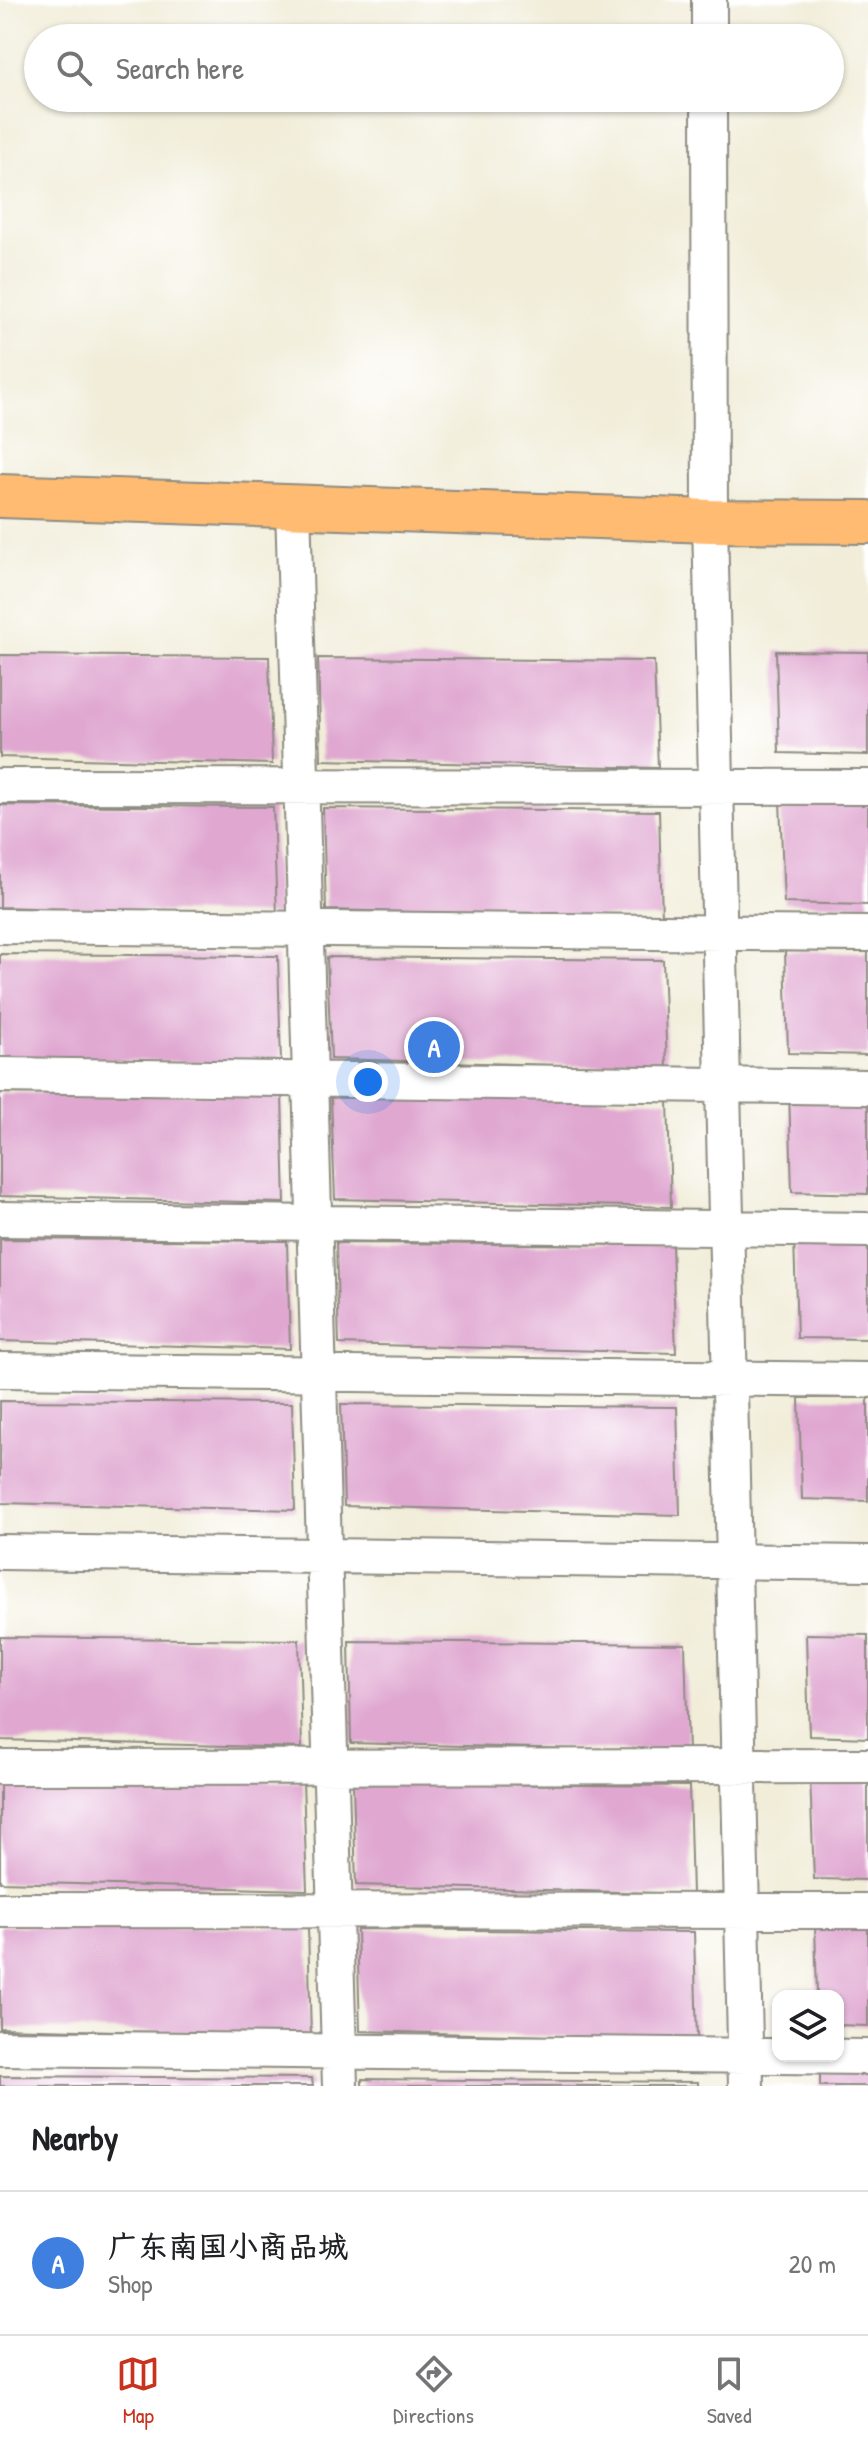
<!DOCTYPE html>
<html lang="en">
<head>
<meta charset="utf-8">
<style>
	:root { --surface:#fff; --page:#f6f6f6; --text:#202124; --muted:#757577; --line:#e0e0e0; --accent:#c8321e }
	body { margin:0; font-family:"Patrick Hand","LXGW WenKai TC",sans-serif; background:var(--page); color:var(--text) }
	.controls { position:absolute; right:24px; bottom:24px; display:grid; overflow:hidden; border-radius:16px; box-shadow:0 2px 6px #0004 }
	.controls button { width:72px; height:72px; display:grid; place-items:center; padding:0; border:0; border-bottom:2px solid var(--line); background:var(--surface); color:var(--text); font:40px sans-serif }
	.you { position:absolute; left:368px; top:1082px; width:28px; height:28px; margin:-20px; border:6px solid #fff; border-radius:50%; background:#1a73e8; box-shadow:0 0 0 12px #1a73e833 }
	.badge { display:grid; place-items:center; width:52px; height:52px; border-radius:50%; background:var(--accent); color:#fff; font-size:26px; font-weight:700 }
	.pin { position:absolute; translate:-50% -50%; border:4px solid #fff; box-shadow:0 2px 8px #0006 }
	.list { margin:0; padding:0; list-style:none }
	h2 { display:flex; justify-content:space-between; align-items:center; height:104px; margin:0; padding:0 32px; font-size:34px }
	h2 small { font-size:26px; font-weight:400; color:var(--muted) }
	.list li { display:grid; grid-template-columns:52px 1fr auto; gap:24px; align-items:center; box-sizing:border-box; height:144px; padding:0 32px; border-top:2px solid var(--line) }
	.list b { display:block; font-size:30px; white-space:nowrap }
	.list p { margin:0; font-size:26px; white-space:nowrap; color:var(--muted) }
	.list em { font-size:26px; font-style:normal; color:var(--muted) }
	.icon { flex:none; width:44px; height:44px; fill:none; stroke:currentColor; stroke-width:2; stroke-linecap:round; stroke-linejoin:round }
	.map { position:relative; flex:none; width:868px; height:2086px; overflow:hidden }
	.search { position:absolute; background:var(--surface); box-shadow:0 2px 6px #0004; left:24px; right:24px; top:24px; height:88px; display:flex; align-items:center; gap:20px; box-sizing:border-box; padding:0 28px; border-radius:44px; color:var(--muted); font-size:30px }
	.sheet { height:248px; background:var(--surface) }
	nav { display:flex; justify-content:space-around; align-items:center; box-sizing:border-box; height:112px; border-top:2px solid var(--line); background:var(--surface); font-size:22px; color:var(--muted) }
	nav a { display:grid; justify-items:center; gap:4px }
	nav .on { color:var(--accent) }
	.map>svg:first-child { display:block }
</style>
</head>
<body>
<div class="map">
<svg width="868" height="2086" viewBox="0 0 868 2086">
	<rect width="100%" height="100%" fill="#fff"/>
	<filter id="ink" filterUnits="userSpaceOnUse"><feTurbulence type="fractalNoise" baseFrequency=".0125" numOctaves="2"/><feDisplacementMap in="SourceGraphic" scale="16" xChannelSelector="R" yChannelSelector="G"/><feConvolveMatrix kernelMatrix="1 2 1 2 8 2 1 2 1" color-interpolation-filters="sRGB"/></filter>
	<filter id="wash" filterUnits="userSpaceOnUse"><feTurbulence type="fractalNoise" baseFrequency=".006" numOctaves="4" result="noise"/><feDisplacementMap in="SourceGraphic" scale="32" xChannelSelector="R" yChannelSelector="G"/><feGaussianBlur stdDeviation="1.8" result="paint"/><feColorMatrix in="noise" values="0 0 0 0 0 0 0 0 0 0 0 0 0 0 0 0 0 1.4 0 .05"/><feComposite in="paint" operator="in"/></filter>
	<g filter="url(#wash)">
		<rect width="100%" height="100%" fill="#f1edd9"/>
		<g id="blocks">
			<path fill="#e0a8d1" d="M776,651L868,652V755L779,753Z
				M0,655L269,657L272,764L0,757Z
				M318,658L654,661L658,768L321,760Z
				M780,801L868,802V905L784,903Z
				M0,805L273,807L277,915L0,907Z
				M323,808L659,811L662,918L326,910Z
				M785,951L868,952V1055L788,1053Z
				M0,954L278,956L281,1064L0,1057Z
				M327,957L663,960L667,1068L331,1059Z
				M789,1090L868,1091V1194L792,1192Z
				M0,1093L282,1095L285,1203L0,1196Z
				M331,1097L668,1100L671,1207L335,1199Z
				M794,1236L868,1237V1339L797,1338Z
				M0,1239L287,1241L290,1349L0,1341Z
				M336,1243L672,1245L676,1353L339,1344Z
				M799,1398H868V1501L802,1499Z
				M0,1401L292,1403L295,1510L0,1503Z
				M341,1404L677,1407L680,1515L344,1506Z
				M806,1634L868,1635V1738L809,1736Z
				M0,1637L299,1640L302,1748L0,1740Z
				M349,1641L685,1644L688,1752L351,1743Z
				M810,1776L868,1777V1880L814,1879Z
				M0,1779L303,1782L307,1890L0,1882Z
				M353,1783L689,1786L692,1894L356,1885Z
				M815,1923H868V2026L838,2025V1996H817Z
				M0,1926L308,1928L311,2036L0,2028Z
				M357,1929L694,1932L697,2040L360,2031Z
				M820,2073H868V2086H820Z
				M0,2076L312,2078L313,2086H0Z
				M362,2079L698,2082V2086H362Z"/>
		</g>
	</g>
	<g filter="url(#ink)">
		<use href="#blocks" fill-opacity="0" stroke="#8e8c82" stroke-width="2"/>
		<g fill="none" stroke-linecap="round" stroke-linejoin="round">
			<defs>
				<path id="minor" d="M709,0V38
					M709,98L710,521L746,2086
					M293,506L340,2086
					M0,786L868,787
					M0,926L868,934
					M0,1075L868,1087
					M0,1219L868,1230
					M0,1370L868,1380
					M0,1552L868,1563
					M0,1767L868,1766
					M0,1910L868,1911
					M0,2048L868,2057"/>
				<path id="major" d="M0,496L710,521L868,522"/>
			</defs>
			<use href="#minor" stroke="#8e8c82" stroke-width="38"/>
			<use href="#major" stroke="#8e8c82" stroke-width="46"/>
			<use href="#minor" stroke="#fff" stroke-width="34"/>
			<use href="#major" stroke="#febb71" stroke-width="42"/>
		</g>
	</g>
</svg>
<div class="controls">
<button><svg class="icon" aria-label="layers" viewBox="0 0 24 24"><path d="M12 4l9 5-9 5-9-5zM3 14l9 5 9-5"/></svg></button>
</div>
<div class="you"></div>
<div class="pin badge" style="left:434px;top:1047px;background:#3f7fe0">A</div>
<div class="search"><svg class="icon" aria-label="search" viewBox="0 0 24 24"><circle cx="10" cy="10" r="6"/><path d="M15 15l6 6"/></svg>Search here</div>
</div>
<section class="sheet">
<h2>Nearby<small></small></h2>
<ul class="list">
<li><span class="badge" style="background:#3f7fe0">A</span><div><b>广东南国小商品城</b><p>Shop</p></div><em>20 m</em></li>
</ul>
</section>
<nav>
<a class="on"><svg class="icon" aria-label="map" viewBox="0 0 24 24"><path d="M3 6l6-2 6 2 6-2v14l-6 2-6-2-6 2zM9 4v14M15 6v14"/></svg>Map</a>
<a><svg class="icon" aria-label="directions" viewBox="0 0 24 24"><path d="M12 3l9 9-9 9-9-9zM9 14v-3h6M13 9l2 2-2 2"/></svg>Directions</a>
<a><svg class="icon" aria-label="saved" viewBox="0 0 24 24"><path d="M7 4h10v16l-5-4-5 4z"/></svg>Saved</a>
</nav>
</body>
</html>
